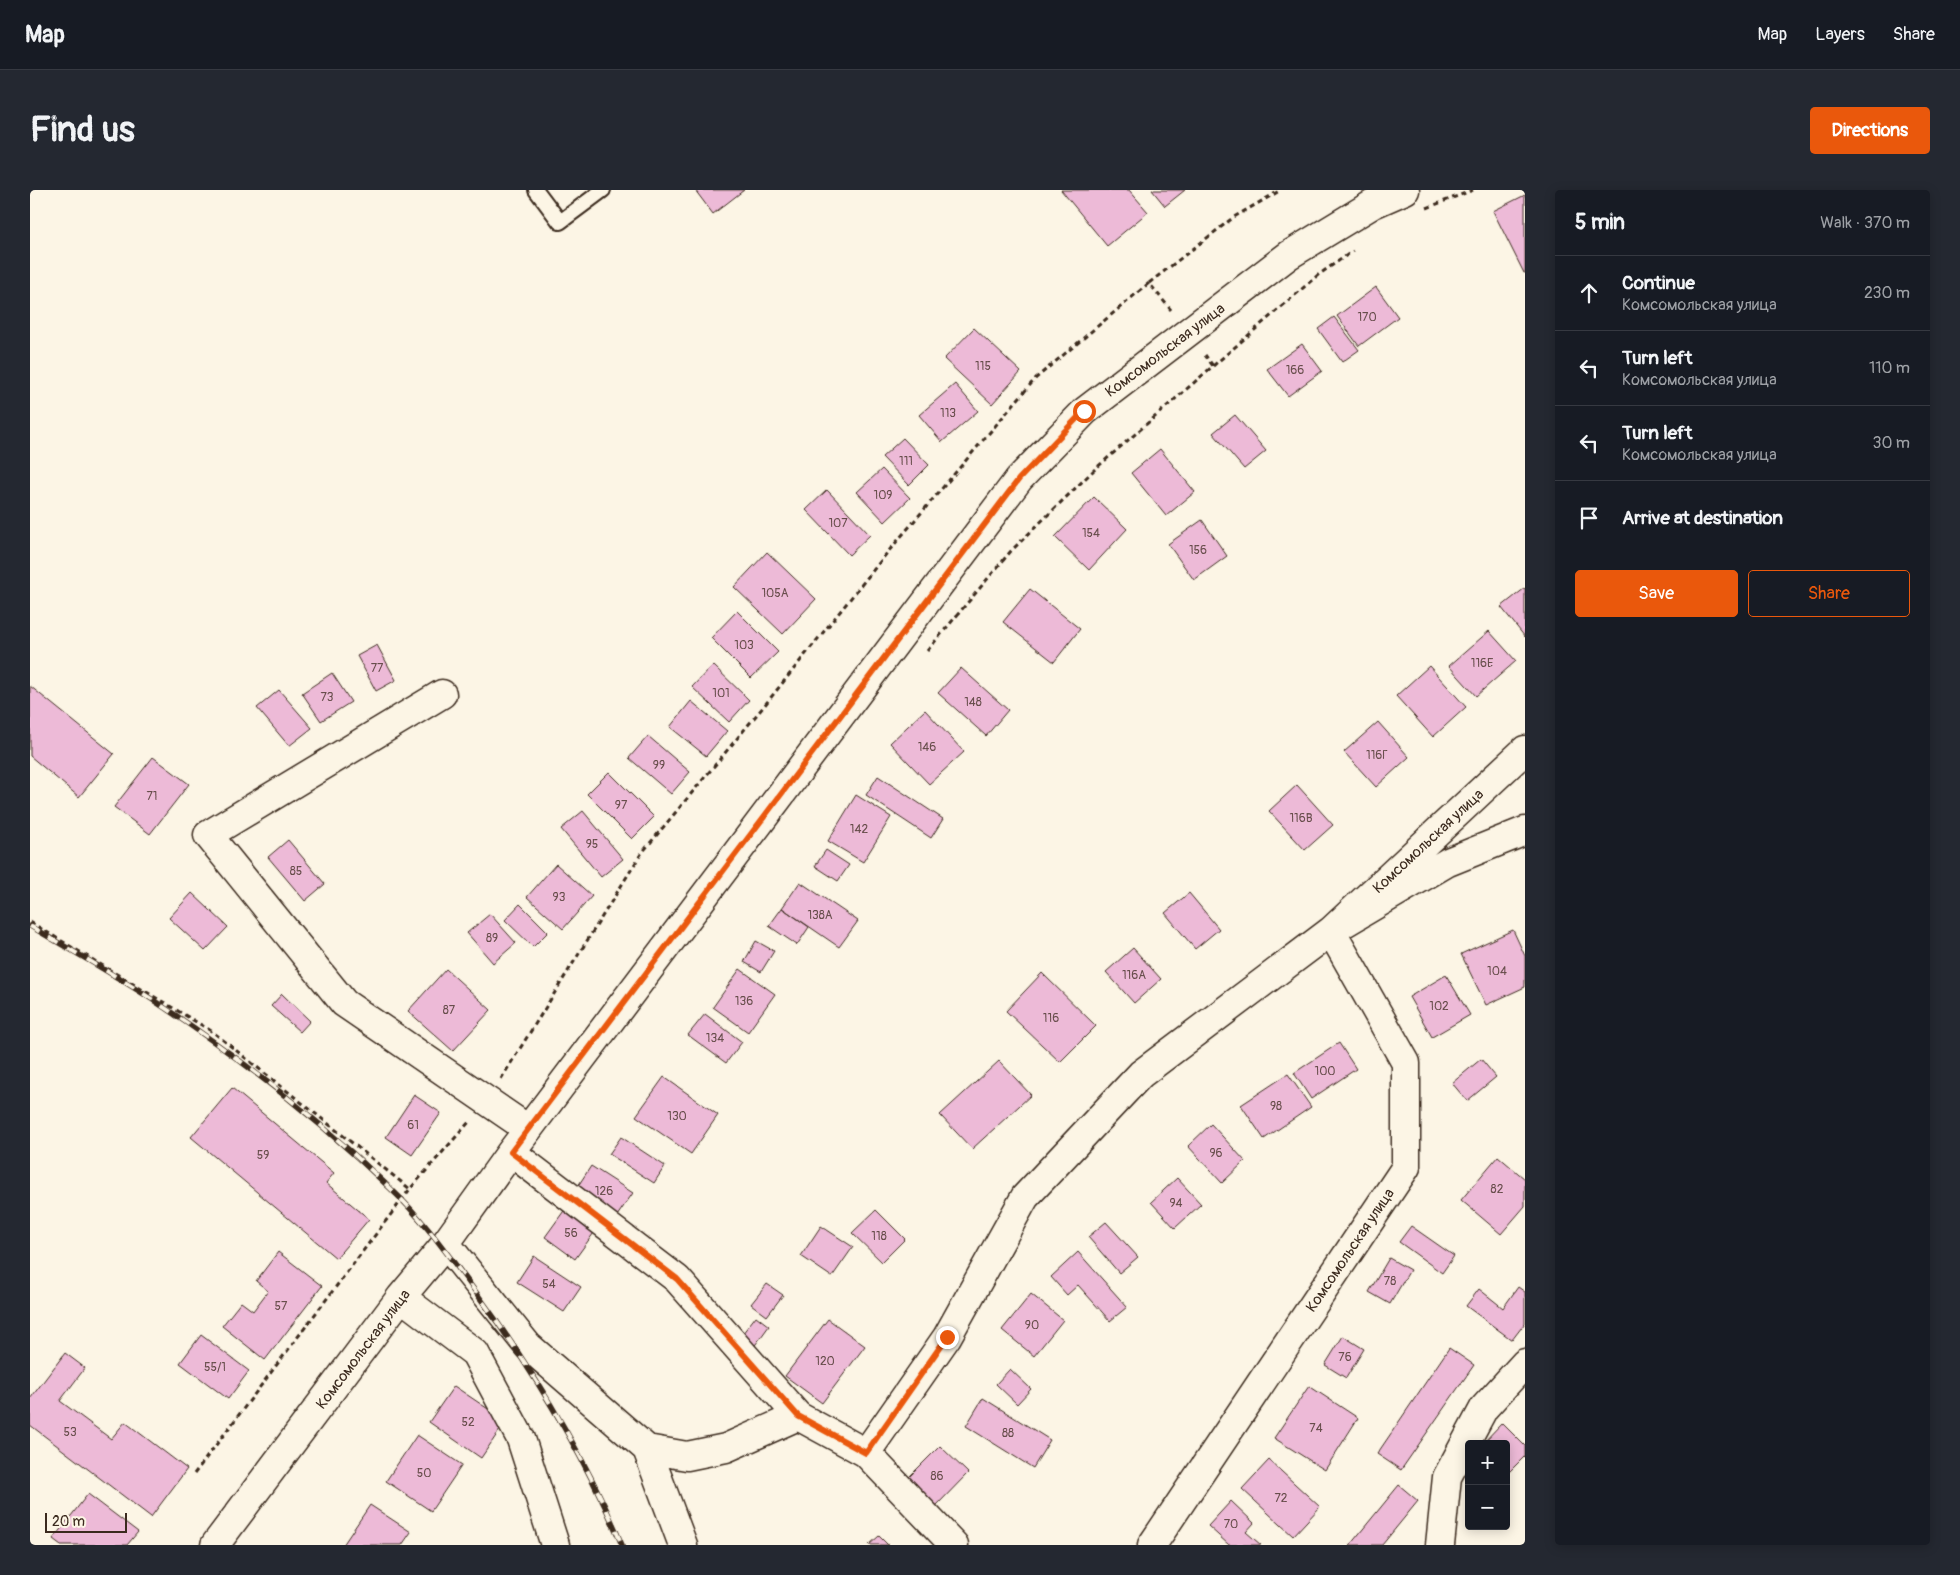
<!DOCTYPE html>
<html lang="en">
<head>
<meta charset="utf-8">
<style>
	:root { --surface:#171b24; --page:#242831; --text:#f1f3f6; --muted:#9ea1a6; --line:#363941; --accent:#ea580c }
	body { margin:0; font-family:Pangolin,sans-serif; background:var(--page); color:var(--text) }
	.controls { position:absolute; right:15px; bottom:15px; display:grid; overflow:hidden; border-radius:5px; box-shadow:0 2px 12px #0003 }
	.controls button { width:45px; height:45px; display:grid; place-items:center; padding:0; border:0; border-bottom:1px solid var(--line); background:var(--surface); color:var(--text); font:25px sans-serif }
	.scale { position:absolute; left:15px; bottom:12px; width:82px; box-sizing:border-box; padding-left:5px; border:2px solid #3b2a1e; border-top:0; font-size:14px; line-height:18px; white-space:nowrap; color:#3b2a1e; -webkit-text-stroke:4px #fcf5e5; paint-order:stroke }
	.stop { position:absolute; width:15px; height:15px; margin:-11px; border:4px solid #ea580c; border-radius:50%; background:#fff }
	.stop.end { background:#ea580c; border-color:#fff; box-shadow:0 1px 5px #0008 }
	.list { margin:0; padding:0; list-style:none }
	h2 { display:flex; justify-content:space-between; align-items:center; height:65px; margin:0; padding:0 20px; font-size:21px }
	h2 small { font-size:16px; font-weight:400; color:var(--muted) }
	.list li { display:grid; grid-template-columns:32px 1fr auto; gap:15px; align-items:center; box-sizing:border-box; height:75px; padding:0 20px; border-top:1px solid var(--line) }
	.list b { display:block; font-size:19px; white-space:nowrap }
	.list p { margin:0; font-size:16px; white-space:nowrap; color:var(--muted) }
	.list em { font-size:16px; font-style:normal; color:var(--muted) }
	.actions { display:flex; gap:10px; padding:15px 20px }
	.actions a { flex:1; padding:11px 0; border:1px solid var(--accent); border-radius:5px; text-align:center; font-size:18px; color:var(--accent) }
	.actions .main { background:var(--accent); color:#fff }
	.icon { flex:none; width:28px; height:28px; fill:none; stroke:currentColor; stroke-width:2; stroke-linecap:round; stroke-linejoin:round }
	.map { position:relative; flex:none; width:1495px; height:1355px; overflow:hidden; border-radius:5px }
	header { display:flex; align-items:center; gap:30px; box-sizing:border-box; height:70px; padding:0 25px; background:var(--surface); border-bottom:1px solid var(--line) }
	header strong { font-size:24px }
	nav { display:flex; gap:28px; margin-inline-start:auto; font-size:18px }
	.intro { display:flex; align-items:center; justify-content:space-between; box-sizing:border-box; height:120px; padding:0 30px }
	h1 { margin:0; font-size:35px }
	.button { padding:12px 22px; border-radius:5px; background:var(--accent); color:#fff; font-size:18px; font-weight:700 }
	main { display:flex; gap:30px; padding:0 30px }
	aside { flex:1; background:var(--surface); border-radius:5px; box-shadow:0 2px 12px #0003 }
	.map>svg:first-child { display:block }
</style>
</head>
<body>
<header>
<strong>Map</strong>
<nav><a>Map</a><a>Layers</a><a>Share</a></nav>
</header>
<div class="intro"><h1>Find us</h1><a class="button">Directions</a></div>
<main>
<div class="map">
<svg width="1495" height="1355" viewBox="0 0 1495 1355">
	<rect width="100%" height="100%" fill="#fcf5e5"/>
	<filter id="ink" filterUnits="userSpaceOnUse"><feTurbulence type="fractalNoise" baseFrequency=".02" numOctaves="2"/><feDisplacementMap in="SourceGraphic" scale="10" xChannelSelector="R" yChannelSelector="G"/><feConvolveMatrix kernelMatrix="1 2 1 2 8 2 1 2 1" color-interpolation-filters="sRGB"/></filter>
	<g filter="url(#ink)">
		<path fill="#edbad7" stroke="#3b2a1e" d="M665,0H714L683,24Z
			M1031,0H1099L1118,22L1077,56Z
			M1122,0H1155L1135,16Z
			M1495,5V83H1494L1463,21Z
			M1346,97L1368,127L1329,156L1307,126Z
			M1304,127L1329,160L1312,172L1288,139Z
			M944,138L991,182L962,214L914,169Z
			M1272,154L1292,181L1258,206L1237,179Z
			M925,194L948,221L912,252L889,225Z
			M1205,225L1236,261L1214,279L1183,243Z
			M873,248L899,275L879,295L852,267Z
			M1130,259L1165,302L1136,326L1101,283Z
			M852,279L880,308L855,332L827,302Z
			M797,300L840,345L819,365L776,320Z
			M1064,307L1097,339L1059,380L1025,347Z
			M1172,330L1197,366L1164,390L1138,354Z
			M737,362L786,409L753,444L704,397Z
			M1495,398V447L1471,417Z
			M1000,399L1050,439L1024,472L973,432Z
			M707,421L748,462L721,488L681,448Z
			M1459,441L1486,471L1446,506L1419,476Z
			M347,455L366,490L346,501L327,466Z
			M683,475L719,510L699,532L662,497Z
			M1399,476L1436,517L1403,547L1366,506Z
			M931,478L978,520L956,546L908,503Z
			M302,483L321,512L291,531L272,503Z
			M0,496L84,564L49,607L0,566Z
			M249,500L282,538L259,556L227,518Z
			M661,511L697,541L676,566L640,537Z
			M895,520L934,562L899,594L860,553Z
			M1348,532L1379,567L1346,597L1314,562Z
			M618,546L660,582L641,604L599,568Z
			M123,567L159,594L120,644L84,617Z
			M579,582L624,627L602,649L557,604Z
			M848,586L913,629L901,648L836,605Z
			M1267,595L1303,635L1275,660L1239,621Z
			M826,605L861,627L833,672L798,651Z
			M553,621L593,669L571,687L531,639Z
			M258,650L295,694L275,711L238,667Z
			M796,660L819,675L808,691L785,676Z
			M526,674L562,706L533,739L497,707Z
			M770,692L828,731L809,757L752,718Z
			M162,703L198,737L175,761L139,728Z
			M1159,703L1189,739L1165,759L1135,723Z
			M490,714L518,742L503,757L475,730Z
			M752,718L779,737L767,755L739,736Z
			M460,724L486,753L463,773L437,743Z
			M1483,740L1495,766V797L1456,815L1431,764Z
			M726,751L744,761L731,782L714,772Z
			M1103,758L1131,789L1104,813L1076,782Z
			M416,779L461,820L423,861L378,821Z
			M710,779L745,804L718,842L683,817Z
			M1012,783L1066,836L1030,872L976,821Z
			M1416,785L1440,825L1402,847L1379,807Z
			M252,804L280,831L270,842L241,816Z
			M675,824L712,852L696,873L658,845Z
			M1309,853L1326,879L1281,909L1264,883Z
			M1451,869L1466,887L1437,911L1422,893Z
			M969,871L1001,905L942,959L910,925Z
			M1258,884L1281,917L1234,949L1211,915Z
			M634,887L688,925L661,964L606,926Z
			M202,898L304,983L296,993L339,1029L306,1068L161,947Z
			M384,905L411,923L382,965L356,947Z
			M1181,934L1215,971L1192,993L1158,956Z
			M591,947L635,976L624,993L579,964Z
			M1468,966L1495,989V1016L1471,1044L1431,1010Z
			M561,976L603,1003L587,1026L546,999Z
			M1147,988L1171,1014L1145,1038L1121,1012Z
			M536,1018L566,1040L545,1069L515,1047Z
			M846,1020L875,1049L852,1072L822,1043Z
			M1076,1032L1108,1067L1089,1083L1058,1047Z
			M791,1036L823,1057L802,1087L771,1066Z
			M1381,1036L1424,1066L1412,1083L1369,1052Z
			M248,1062L292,1096L235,1170L192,1136L211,1112L223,1121L238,1101L226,1091Z
			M1048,1062L1097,1117L1080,1131L1048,1095L1037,1105L1021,1087Z
			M504,1066L551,1097L534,1122L487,1092Z
			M1359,1068L1380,1080L1360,1114L1339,1102Z
			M737,1094L753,1105L737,1126L721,1114Z
			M1488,1097L1495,1102V1133L1482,1150L1436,1116L1449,1099L1473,1118Z
			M1001,1104L1033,1130L1004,1166L972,1140Z
			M726,1126L739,1136L723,1158L709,1148Z
			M798,1129L835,1156L792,1213L755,1186Z
			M171,1145L219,1181L198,1209L150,1173Z
			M1313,1146L1334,1159L1316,1188L1295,1175Z
			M1419,1158L1444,1175L1371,1280L1347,1264Z
			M35,1163L55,1178L30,1211L81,1249L95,1232L157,1279L121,1327L0,1235V1209Z
			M980,1179L1001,1199L987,1214L966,1194Z
			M424,1196L476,1231L451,1268L399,1232Z
			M1279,1196L1328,1228L1295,1280L1244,1248Z
			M953,1208L1020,1250L1003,1278L936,1236Z
			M1472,1233L1495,1256V1266L1476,1285V1254H1452Z
			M387,1245L432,1275L401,1321L356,1291Z
			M910,1256L938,1283L905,1317L876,1290Z
			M1239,1270L1290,1317L1263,1346L1212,1299Z
			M1369,1295L1388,1311L1352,1355H1320Z
			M58,1304L108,1342L97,1355H31L23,1349Z
			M1201,1311L1224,1333L1216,1342L1231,1355H1199L1178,1336Z
			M340,1315L381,1342L372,1355H313Z
			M849,1346L858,1355H839Z"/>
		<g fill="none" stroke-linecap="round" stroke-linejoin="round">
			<defs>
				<path id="lane" d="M506,0L530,32L573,0"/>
				<path id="street" d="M412,504L178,645L314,813L498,939
					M481,962L647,1089L768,1226L836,1263L924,1355
					M416,1054L498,1156L617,1259L657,1266L696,1258L768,1226
					M371,1107L445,1163L491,1249L525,1355
					M617,1259L653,1355
					M836,1263L917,1147L995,1007L1111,884L1301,741L1418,672L1495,641
					M185,1355L371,1107L413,1057L481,962L989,289L1055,221L1259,65L1343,14L1375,0
					M1122,1355L1376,977V873L1301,741L1495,560
					M1410,1355L1417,1287L1454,1218L1495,1173"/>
			</defs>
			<use href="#lane" stroke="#3b2a1e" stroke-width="18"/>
			<use href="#street" stroke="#3b2a1e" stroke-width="31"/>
			<path stroke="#3b2a1e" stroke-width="3" stroke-dasharray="5 4" stroke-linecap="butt" d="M1397,18L1443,0
				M1119,93L1204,27L1251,0
				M1183,176L1288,85L1323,61
				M897,461L981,361L1064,280L1183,176L1175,165
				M0,732L183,842L380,999
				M471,889L611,664L734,516L857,363L1006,188L1119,93L1141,120
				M164,1284L380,999L439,932"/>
			<use href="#lane" stroke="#fcf5e5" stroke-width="14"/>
			<use href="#street" stroke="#fcf5e5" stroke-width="28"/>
			<defs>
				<path id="rail" d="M0,736C44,762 89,787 132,816C213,870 291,931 361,999C393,1029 419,1066 445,1101C503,1180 554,1264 592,1355"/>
			</defs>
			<use href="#rail" stroke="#3b2a1e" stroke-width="5.5"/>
			<use href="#rail" stroke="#fcf5e5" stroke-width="4" stroke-dasharray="11" stroke-linecap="butt"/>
		</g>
	</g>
	<g fill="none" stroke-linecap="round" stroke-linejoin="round" filter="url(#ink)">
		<path stroke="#ea580c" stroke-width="6" d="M917,1147L836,1263L768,1226L647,1089L481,962L989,289L1054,221"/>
	</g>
	<g text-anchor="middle" stroke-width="4" stroke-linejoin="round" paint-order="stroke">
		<g font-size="12" fill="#684e4c">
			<text x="1337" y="131">170</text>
			<text x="953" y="180">115</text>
			<text x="1265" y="184">166</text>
			<text x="918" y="227">113</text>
			<text x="876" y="275">111</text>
			<text x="853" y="309">109</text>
			<text x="808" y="337">107</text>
			<text x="1061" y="347">154</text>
			<text x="1168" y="364">156</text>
			<text x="745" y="407">105А</text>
			<text x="714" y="459">103</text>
			<text x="1452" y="477">116Е</text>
			<text x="347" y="482">77</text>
			<text x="691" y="507">101</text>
			<text x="297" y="511">73</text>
			<text x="943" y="516">148</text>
			<text x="897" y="561">146</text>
			<text x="1347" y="569">116Г</text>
			<text x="629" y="579">99</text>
			<text x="122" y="610">71</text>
			<text x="591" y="619">97</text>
			<text x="1271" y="632">116В</text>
			<text x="829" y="643">142</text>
			<text x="562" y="658">95</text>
			<text x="266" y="685">85</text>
			<text x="529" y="711">93</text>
			<text x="790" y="729">138А</text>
			<text x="462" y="752">89</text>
			<text x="1467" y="785">104</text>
			<text x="1104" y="789">116А</text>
			<text x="714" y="815">136</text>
			<text x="1409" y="820">102</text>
			<text x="419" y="824">87</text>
			<text x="1021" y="832">116</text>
			<text x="685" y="852">134</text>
			<text x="1295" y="885">100</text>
			<text x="1246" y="920">98</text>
			<text x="647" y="930">130</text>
			<text x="383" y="939">61</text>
			<text x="1186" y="967">96</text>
			<text x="233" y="969">59</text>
			<text x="1467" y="1003">82</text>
			<text x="574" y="1005">126</text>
			<text x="1146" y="1017">94</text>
			<text x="541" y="1047">56</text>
			<text x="849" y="1050">118</text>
			<text x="1360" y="1095">78</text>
			<text x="519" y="1098">54</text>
			<text x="251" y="1120">57</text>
			<text x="1002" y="1139">90</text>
			<text x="1315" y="1171">76</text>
			<text x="795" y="1175">120</text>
			<text x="185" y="1181">55/1</text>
			<text x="438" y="1236">52</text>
			<text x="1286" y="1242">74</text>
			<text x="40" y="1246">53</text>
			<text x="978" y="1247">88</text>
			<text x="394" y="1287">50</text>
			<text x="907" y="1290">86</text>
			<text x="1251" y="1312">72</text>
			<text x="1201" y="1338">70</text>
		</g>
		<g font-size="15" fill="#3b2a1e" stroke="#fcf5e5">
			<text transform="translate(1135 160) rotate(-37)" y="5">Комсомольская улица</text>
			<text transform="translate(1398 651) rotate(-43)" y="5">Комсомольская улица</text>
			<text transform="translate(1320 1060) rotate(-56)" y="5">Комсомольская улица</text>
			<text transform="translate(333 1159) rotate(-53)" y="5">Комсомольская улица</text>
		</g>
	</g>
</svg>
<div class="controls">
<button>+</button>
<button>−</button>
</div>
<div class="scale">20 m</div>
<div class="stop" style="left:1054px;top:221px"></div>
<div class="stop end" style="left:917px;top:1147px"></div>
</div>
<aside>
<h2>5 min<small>Walk · 370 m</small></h2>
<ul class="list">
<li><svg class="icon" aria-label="ahead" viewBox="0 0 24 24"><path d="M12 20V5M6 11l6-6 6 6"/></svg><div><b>Continue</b><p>Комсомольская улица</p></div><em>230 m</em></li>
<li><svg class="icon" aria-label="left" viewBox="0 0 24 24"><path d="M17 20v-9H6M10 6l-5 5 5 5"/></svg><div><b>Turn left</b><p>Комсомольская улица</p></div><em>110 m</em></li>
<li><svg class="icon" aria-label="left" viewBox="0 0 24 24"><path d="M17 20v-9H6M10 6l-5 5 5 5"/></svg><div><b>Turn left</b><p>Комсомольская улица</p></div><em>30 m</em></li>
<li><svg class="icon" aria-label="arrive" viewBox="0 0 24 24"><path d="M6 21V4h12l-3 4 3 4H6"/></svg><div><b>Arrive at destination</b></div></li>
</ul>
<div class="actions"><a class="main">Save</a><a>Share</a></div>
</aside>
</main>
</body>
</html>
